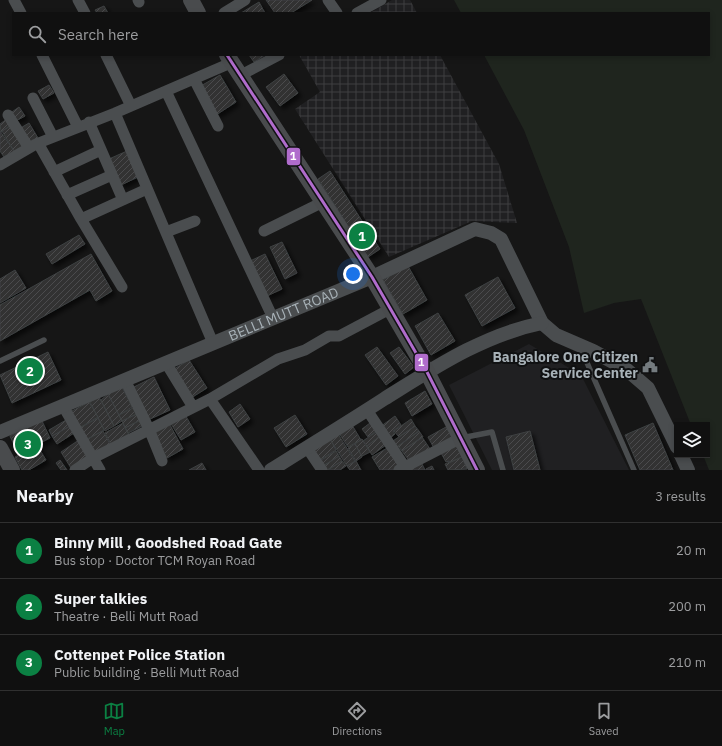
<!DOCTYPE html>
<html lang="en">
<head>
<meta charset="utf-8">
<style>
	:root { --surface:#101010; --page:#1e1e1e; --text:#f1f3f6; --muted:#9c9d9f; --line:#303030; --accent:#0b8043 }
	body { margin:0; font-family:"IBM Plex Sans",sans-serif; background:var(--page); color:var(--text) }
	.controls { position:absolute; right:12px; bottom:12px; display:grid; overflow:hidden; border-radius:0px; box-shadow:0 2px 6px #0003 }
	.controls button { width:36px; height:36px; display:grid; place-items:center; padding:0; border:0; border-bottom:1px solid var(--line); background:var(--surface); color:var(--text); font:20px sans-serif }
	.you { position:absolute; left:353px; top:274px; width:14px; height:14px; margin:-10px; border:3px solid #fff; border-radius:50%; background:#1a73e8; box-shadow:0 0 0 6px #1a73e833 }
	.badge { display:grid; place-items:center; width:26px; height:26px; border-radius:50%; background:var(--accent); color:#fff; font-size:13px; font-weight:700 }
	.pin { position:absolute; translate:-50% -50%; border:2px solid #fff; box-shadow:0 1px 4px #0006 }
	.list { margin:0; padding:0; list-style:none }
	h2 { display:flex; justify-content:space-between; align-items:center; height:52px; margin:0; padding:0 16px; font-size:17px }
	h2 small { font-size:13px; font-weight:400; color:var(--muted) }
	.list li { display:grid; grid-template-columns:26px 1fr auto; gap:12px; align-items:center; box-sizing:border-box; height:56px; padding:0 16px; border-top:1px solid var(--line) }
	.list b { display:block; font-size:15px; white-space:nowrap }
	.list p { margin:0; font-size:13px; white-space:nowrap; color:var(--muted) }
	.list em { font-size:13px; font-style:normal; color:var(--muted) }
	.icon { flex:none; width:22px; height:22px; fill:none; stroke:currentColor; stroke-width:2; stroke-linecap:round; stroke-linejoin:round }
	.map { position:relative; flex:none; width:722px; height:470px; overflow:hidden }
	.search { position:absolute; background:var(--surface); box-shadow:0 2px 6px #0003; left:12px; right:12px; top:12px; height:44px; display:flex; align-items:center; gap:10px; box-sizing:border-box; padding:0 14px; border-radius:0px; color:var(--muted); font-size:15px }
	.sheet { height:220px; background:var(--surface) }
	nav { display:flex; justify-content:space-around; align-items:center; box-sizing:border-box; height:56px; border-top:1px solid var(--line); background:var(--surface); font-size:11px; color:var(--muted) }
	nav a { display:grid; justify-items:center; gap:2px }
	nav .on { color:var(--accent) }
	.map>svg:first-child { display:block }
</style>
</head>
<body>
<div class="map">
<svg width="722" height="470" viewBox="0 0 722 470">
	<defs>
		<pattern id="industrial-grid" width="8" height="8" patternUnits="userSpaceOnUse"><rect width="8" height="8" fill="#202022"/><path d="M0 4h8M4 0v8" fill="none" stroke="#3e3e40"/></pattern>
		<pattern id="building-hatch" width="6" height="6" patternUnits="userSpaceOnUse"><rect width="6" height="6" fill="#303132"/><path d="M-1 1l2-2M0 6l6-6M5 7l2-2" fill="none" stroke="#4b4c4d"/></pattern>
		<filter id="shadow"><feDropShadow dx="3.5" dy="3.5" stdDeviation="2" flood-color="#0009"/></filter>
	</defs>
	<rect width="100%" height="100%" fill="#161616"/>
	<path fill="#202022" d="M529,344L581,375L629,470H492L449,385Z"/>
	<path fill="url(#industrial-grid)" d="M392,0H410L417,13H370Z
		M299,55H440L499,164L517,223L472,221L389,257L295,109L320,92Z"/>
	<path fill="#1f251e" d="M454,0H722V470H709L703,455H707V425H691L641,299L614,303L584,313L569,247L524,130L484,55H709V13H461Z"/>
	<path fill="url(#building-hatch)" stroke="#3e4142" filter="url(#shadow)" d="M266,0H312L291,13H275Z
		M259,2L265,13H241Z
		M104,6L108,13H97L95,10Z
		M249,55H265L254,62Z
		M284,74L298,93L280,106L266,87Z
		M220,75L236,102L216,115L199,87Z
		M49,85L54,93L43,99L38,91Z
		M19,107L25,116L14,122L9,114Z
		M8,118L12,124L1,132L0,124Z
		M29,123L38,138L28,144L19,129Z
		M12,125L25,145L14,151L2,131Z
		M0,131L14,151L4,157L0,151Z
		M127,151L138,177L121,185L109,159Z
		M330,171L380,249L368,257L318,179Z
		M79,235L85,244L52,264L46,254Z
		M282,242L297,273L285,279L270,247Z
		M91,254L112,291L96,301L90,290L0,341V305Z
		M265,254L282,289L267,296L250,261Z
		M408,266L427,300L403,314L383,280Z
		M15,270L26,288L0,303V279Z
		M498,277L515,308L482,326L465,295Z
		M438,313L455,341L431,355L415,326Z
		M377,347L398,376L386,385L365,355Z
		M399,347L414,367L405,374L390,353Z
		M48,352L61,380L12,403L0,375Z
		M189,360L207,388L191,398L174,369Z
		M154,377L170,410L148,420L132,388Z
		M122,387L132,407L119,415L108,394Z
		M425,391L432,404L412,416L405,403Z
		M108,394L122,421L114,426L101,400Z
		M99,397L114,426L105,431L90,402Z
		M89,402L98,417L79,428L70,412Z
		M240,404L250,419L238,427L229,412Z
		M133,408L136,414L122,421L119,415Z
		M184,413L195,432L181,440L170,422Z
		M137,414L140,420L125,428L122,421Z
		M295,415L307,434L286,447L274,428Z
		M395,416L401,425L393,431L395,434L389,439L380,427Z
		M98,418L104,430L86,440L80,428Z
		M411,419L415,426L399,437L394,431Z
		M66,420L70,426L52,436L49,430Z
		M42,421L50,438L18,454L10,436Z
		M139,421L142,426L128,433L125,428Z
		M123,423L130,437L112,446L105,433Z
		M370,423L376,431L368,437L362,429Z
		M653,423L673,470H640L625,435Z
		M170,425L183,449L167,458L153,434Z
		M352,425L361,440L348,447L339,433Z
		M70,426L74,433L57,444L52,436Z
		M415,426L419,431L397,447L393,441Z
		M446,427L453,439L435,450L428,437Z
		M103,431L111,446L95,455L87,439Z
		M419,431L423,437L402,451L398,446Z
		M530,431L540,470H514L506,437Z
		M376,432L380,436L367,446L363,441Z
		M338,434L355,461L347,466L330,439Z
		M380,436L386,445L372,455L367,446Z
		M422,437L430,449L411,463L402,451Z
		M330,439L336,450L318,461L312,451Z
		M362,439L370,452L362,456L355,444Z
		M79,440L89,456L71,468L61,452Z
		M355,444L362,457L356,461L348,448Z
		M37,445L46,460L29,470H22L15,457Z
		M456,446L462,457L449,463V461L446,462L441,453Z
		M389,447L400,466L394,470H380L372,457Z
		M336,451L339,456L321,467L318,462Z
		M339,456L342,461L327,470L322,467Z
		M462,457L467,469L448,470L445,464Z
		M60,460L67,470H61L56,463Z
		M342,461L346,466L340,470H328Z
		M356,461L361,470H350L347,466Z
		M421,462L425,470H410Z
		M202,463L206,470H189Z
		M432,466L434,470H426V469Z"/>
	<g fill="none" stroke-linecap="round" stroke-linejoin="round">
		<path stroke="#4a4d4f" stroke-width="5.5" d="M581,349L634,470
			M0,361L44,340
			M461,438L492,432L503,470"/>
		<path stroke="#4a4d4f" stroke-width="11" d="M14,0L21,13
			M78,0L85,13
			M138,0L139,2
			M328,0L337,13
			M224,13L245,0
			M357,13L381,0
			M42,55L78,127
			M106,55L131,106
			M241,75L279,55
			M194,79L218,126
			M166,91L273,318
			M33,98L53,137
			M115,113L213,343
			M8,115L29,148
			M89,122L123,200
			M38,143L81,219L122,287
			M0,165L36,144L115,113L233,62
			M54,172L101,150
			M67,195L112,175
			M81,219L147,189
			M264,231L323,202
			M166,232L195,221
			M166,363L193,407
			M125,380L149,429L162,461
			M210,399L259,470
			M63,406L100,470
			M367,410L407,470
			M307,448L322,470
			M75,470L93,458L210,399L278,359L305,350L329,336H339L390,309
			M399,470L461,438"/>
		<g stroke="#4a4d4f" stroke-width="14">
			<path id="s1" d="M0,432L372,277L475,229L491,233L501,239L542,323L556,335L593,351L626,369L648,388L677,447"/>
			<path d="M681,455L688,470"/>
			<path d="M271,470C309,446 347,423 384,399C434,368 483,335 542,323"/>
		</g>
		<path stroke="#494b4d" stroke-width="16" d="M191,0L198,13
			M227,55L372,277L427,372L477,470
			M0,448L12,470"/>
		<defs>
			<path id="bus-1" d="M227,55L372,277L427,372L477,470"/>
		</defs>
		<use href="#bus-1" stroke="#101112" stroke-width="6"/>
		<use href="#bus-1" stroke="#b06ccc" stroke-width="3"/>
	</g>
	<defs>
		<symbol id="civic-bare" viewBox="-9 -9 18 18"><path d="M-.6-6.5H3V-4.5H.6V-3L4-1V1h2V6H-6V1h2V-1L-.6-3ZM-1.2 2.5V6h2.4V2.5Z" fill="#747b7f" stroke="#101112" stroke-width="2.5" paint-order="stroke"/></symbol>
	</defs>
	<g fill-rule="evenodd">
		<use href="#civic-bare" x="639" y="354" width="22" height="22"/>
	</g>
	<g text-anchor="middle" stroke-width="4" stroke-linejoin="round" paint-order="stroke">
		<g font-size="14" fill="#a7b1b7" stroke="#101112">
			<text dy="5" stroke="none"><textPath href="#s1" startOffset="307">BELLI MUTT ROAD</textPath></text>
		</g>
		<g font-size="14" font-weight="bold" fill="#a7b1b7" stroke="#101112" text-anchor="end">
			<text x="638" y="362">Bangalore One Citizen<tspan x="638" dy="16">Service Center</tspan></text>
		</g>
	</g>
	<g stroke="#101112" stroke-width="1.5">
		<rect x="286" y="147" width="15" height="19" rx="4" fill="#b06ccc"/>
		<rect x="414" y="353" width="15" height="19" rx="4" fill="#b06ccc"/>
	</g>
	<g font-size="11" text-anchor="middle" font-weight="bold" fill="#fff">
		<text x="293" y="160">1</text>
		<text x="421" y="366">1</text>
	</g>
</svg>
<div class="controls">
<button><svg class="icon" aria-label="layers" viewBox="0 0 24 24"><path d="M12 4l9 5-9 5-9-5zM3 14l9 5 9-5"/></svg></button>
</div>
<div class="you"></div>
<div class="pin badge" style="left:362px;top:236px">1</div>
<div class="pin badge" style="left:30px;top:371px">2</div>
<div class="pin badge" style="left:28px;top:444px">3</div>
<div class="search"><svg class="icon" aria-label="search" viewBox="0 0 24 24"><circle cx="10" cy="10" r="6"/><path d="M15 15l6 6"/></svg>Search here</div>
</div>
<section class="sheet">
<h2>Nearby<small>3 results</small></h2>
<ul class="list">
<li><span class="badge">1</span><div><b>Binny Mill , Goodshed Road Gate</b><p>Bus stop · Doctor TCM Royan Road</p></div><em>20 m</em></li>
<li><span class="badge">2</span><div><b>Super talkies</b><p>Theatre · Belli Mutt Road</p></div><em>200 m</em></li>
<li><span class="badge">3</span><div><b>Cottenpet Police Station</b><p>Public building · Belli Mutt Road</p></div><em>210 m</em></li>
</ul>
</section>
<nav>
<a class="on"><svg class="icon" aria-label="map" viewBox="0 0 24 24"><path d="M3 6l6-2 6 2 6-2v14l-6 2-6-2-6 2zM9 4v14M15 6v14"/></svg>Map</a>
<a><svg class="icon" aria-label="directions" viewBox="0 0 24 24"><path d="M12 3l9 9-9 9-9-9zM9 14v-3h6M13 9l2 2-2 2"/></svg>Directions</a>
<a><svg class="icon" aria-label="saved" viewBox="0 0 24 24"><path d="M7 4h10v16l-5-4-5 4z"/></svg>Saved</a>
</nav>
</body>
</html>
